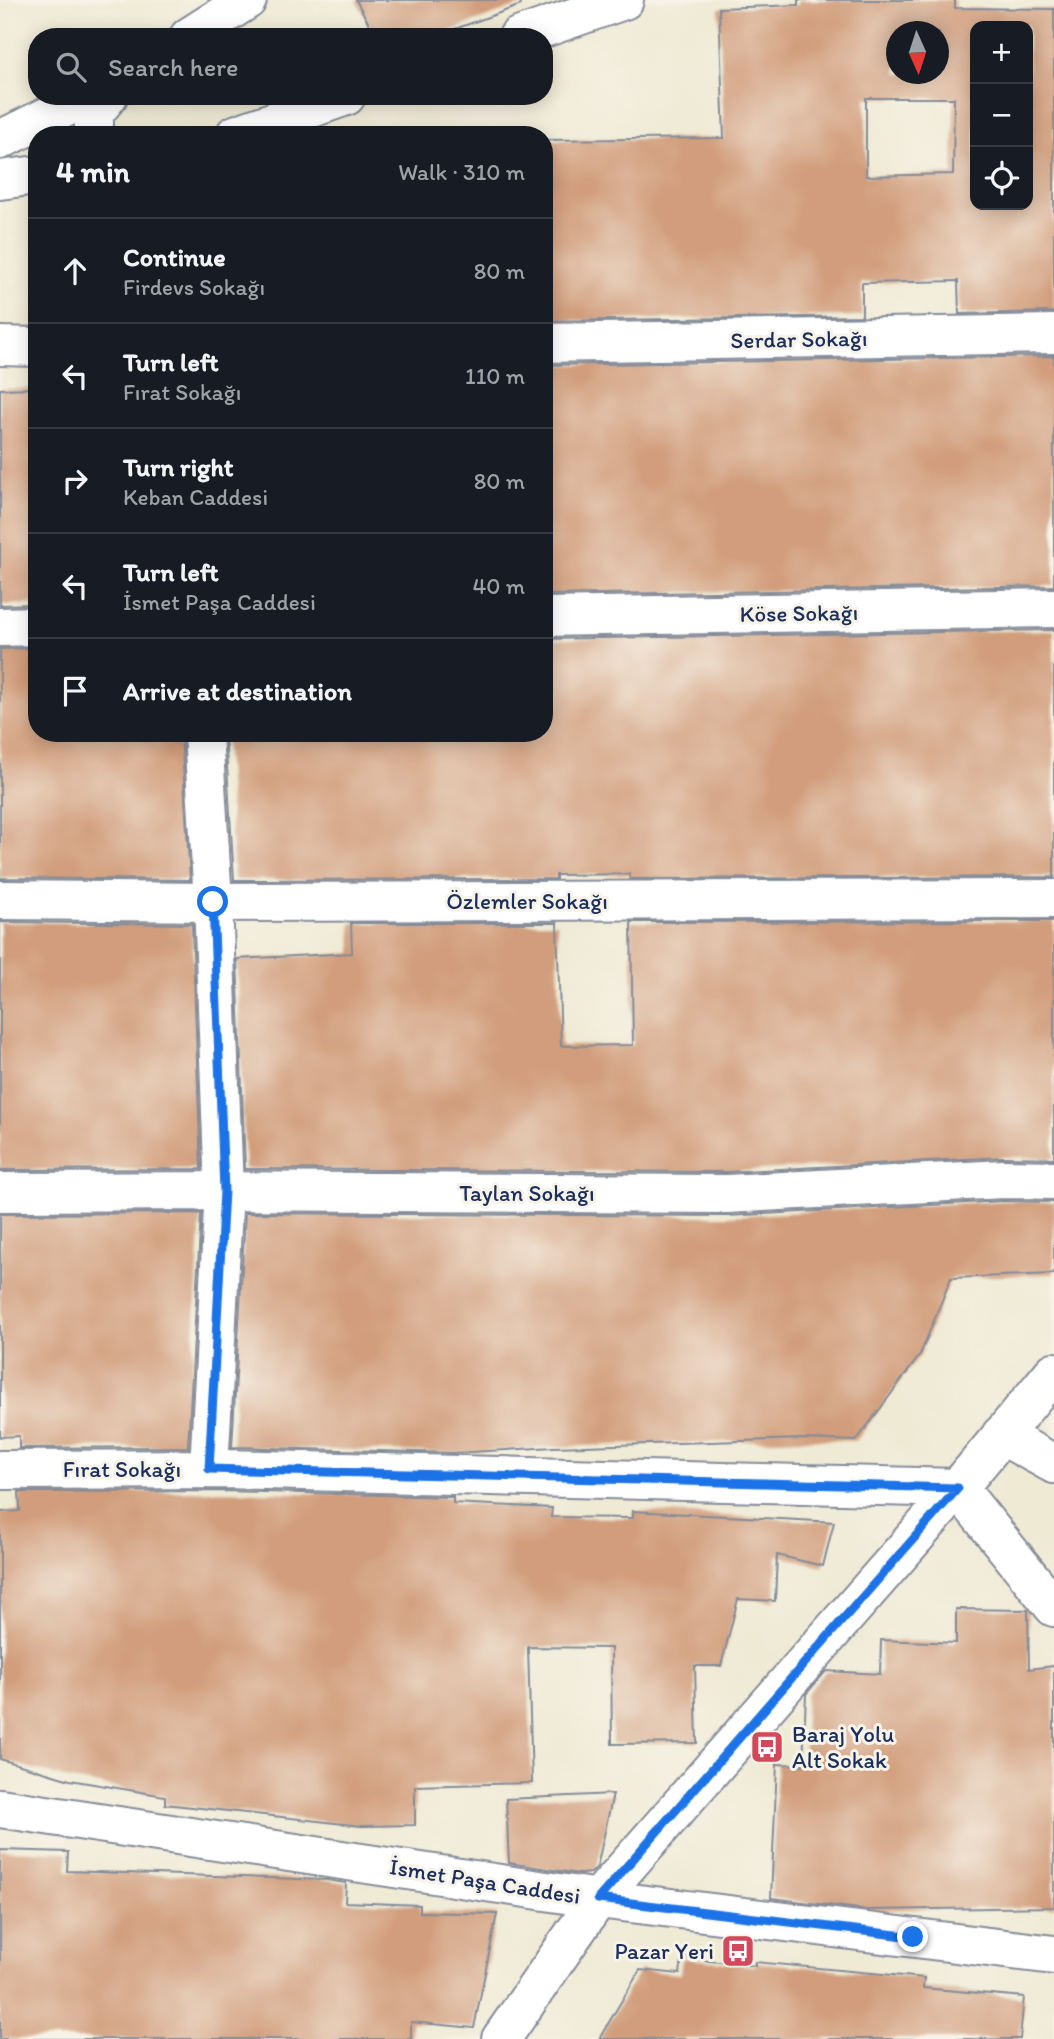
<!DOCTYPE html>
<html lang="en">
<head>
<meta charset="utf-8">
<style>
	:root { --surface:#171b24; --page:#20242c; --text:#f1f3f6; --muted:#9ea1a6; --line:#363941 }
	body { margin:0; font-family:Itim,sans-serif; background:var(--page); color:var(--text) }
	.controls { position:absolute; right:21px; top:21px; display:grid; overflow:hidden; border-radius:14px; box-shadow:0 4px 18px #0003 }
	.controls button { width:63px; height:63px; display:grid; place-items:center; padding:0; border:0; border-bottom:2px solid var(--line); background:var(--surface); color:var(--text); font:35px sans-serif }
	.compass { position:absolute; left:886px; top:21px; width:63px; height:63px; border-radius:50%; background:var(--surface); box-shadow:0 4px 18px #0003; rotate:177deg }
	.stop { position:absolute; width:21px; height:21px; margin:-16px; border:5px solid #1a73e8; border-radius:50%; background:#fff }
	.stop.end { background:#1a73e8; border-color:#fff; box-shadow:0 2px 7px #0008 }
	.list { margin:0; padding:0; list-style:none }
	h2 { display:flex; justify-content:space-between; align-items:center; height:91px; margin:0; padding:0 28px; font-size:30px }
	h2 small { font-size:23px; font-weight:400; color:var(--muted) }
	.list li { display:grid; grid-template-columns:46px 1fr auto; gap:21px; align-items:center; box-sizing:border-box; height:105px; padding:0 28px; border-top:2px solid var(--line) }
	.list b { display:block; font-size:26px; white-space:nowrap }
	.list p { margin:0; font-size:23px; white-space:nowrap; color:var(--muted) }
	.list em { font-size:23px; font-style:normal; color:var(--muted) }
	.icon { flex:none; width:38px; height:38px; fill:none; stroke:currentColor; stroke-width:2; stroke-linecap:round; stroke-linejoin:round }
	.map { position:relative; flex:none; width:1054px; height:2039px; overflow:hidden }
	.search { position:absolute; background:var(--surface); box-shadow:0 4px 18px #0003; left:28px; top:28px; width:525px; height:77px; display:flex; align-items:center; gap:18px; box-sizing:border-box; padding:0 24px; border-radius:28px; color:var(--muted); font-size:26px }
	.panel { position:absolute; background:var(--surface); box-shadow:0 4px 18px #0003; left:28px; top:126px; width:525px; height:616px; border-radius:28px }
	.map>svg:first-child { display:block }
</style>
</head>
<body>
<div class="map">
<svg width="1054" height="2039" viewBox="0 0 1054 2039">
	<rect width="100%" height="100%" fill="#f7f3e8"/>
	<filter id="ink" filterUnits="userSpaceOnUse"><feTurbulence type="fractalNoise" baseFrequency=".0143" numOctaves="2"/><feDisplacementMap in="SourceGraphic" scale="14" xChannelSelector="R" yChannelSelector="G"/><feConvolveMatrix kernelMatrix="1 2 1 2 8 2 1 2 1" color-interpolation-filters="sRGB"/></filter>
	<filter id="wash" filterUnits="userSpaceOnUse"><feTurbulence type="fractalNoise" baseFrequency=".00686" numOctaves="4" result="noise"/><feDisplacementMap in="SourceGraphic" scale="28" xChannelSelector="R" yChannelSelector="G"/><feGaussianBlur stdDeviation="1.57" result="paint"/><feColorMatrix in="noise" values="0 0 0 0 0 0 0 0 0 0 0 0 0 0 0 0 0 1.4 0 .05"/><feComposite in="paint" operator="in"/></filter>
	<g filter="url(#wash)">
		<rect width="100%" height="100%" fill="#efead4"/>
		<g id="blocks">
			<path fill="#d19d7c" fill-rule="evenodd" d="M356,0H520L521,5L433,37H376Z
				M798,0H955V8L1054,9V312L959,314L958,281L862,283V316L544,321V140L724,138L719,8L798,5ZM975,26H1028V205H975ZM897,32H939V74H897ZM866,98H954L953,174L866,176Z
				M1054,356V586L544,595V365Z
				M37,388V604L0,605V389Z
				M1054,630V877L630,879L629,874L556,875V879L234,880L225,733H544V639Z
				M37,648V733H181L190,880L0,878V649Z
				M1054,921V1158L1002,1157L726,1172L245,1169L237,959L352,953L351,923H557L561,1046L633,1045L631,922Z
				M0,922L192,924L201,1169L0,1170Z
				M1003,1201L1054,1202V1274L951,1278L920,1355L856,1441L804,1439L554,1447L453,1453L232,1447L245,1213L727,1216Z
				M201,1213L188,1447L19,1448V1436L0,1437V1214Z
				M223,1491L453,1497V1503L552,1508L551,1517L633,1518V1511L834,1522L823,1566L777,1555L775,1601L738,1599L721,1666H695L697,1743L612,1744L611,1648L528,1647L532,1783L415,1786V1825L362,1826L165,1804V1796L70,1780L0,1759V1512L20,1511L19,1492Z
				M956,1609L1028,1610L1029,1669L1054,1666V1907L867,1910L771,1898L777,1764L803,1765L806,1694L826,1671L880,1674L881,1640L956,1643Z
				M613,1794L597,1867L591,1873L579,1874L509,1863L506,1799Z
				M0,1850L68,1852L67,1871L327,1880L346,1883L345,1902L420,1905V1912L497,1914L474,2028L411,2022V2039H0Z
				M682,1958L755,1966V1962L924,1978L923,1988L1024,1997L1020,2039H599L640,1970L680,1974Z"/>
		</g>
	</g>
	<g filter="url(#ink)">
		<use href="#blocks" fill-opacity="0" stroke="#858c99" stroke-width="2"/>
		<g fill="none" stroke-linecap="round" stroke-linejoin="round">
			<defs>
				<path id="minor" d="M189,37L247,0
					M518,37L624,0
					M94,135V113L108,96
					M235,135L346,96
					M0,140L89,96
					M0,180L37,175
					M544,343L1054,334
					M0,346L37,347
					M544,617L1054,608
					M0,627L37,626
					M203,733L213,902L224,1191L209,1469
					M0,900L213,902L1054,899
					M0,1192L224,1191L727,1194L1003,1179L1054,1180
					M1001,1435L1054,1464
					M0,1470L223,1469L958,1488L1054,1607
					M501,2039L598,1899L958,1488L1054,1372"/>
				<path id="tertiary" d="M0,1808L598,1899L1054,1955"/>
			</defs>
			<use href="#minor" stroke="#858c99" stroke-width="42"/>
			<use href="#tertiary" stroke="#858c99" stroke-width="42"/>
			<use href="#minor" stroke="#fff" stroke-width="38"/>
			<use href="#tertiary" stroke="#fff" stroke-width="38"/>
		</g>
	</g>
	<g fill="none" stroke-linecap="round" stroke-linejoin="round" filter="url(#ink)">
		<path stroke="#1a73e8" stroke-width="9" d="M213,902L224,1191L209,1469L958,1488L598,1899L913,1937"/>
	</g>
	<defs>
		<symbol id="bus-square" viewBox="-11 -11 22 22"><rect x="-9" y="-9" width="18" height="18" rx="4" fill="#d1495b" stroke="#f7f3e8"/><path d="M-5-6H5V4H4V6H2V4H-2V6H-4V4H-5ZM-3.5-4V0h7V-4ZM-3.5 1.2v1.5H-2V1.2ZM2 1.2v1.5H3.5V1.2Z" fill="#fff"/></symbol>
	</defs>
	<g fill-rule="evenodd">
		<use href="#bus-square" x="748" y="1728" width="38" height="38"/>
		<use href="#bus-square" x="719" y="1932" width="38" height="38"/>
	</g>
	<g text-anchor="middle" stroke-width="6" stroke-linejoin="round" paint-order="stroke">
		<g font-size="23" fill="#1b2f5e" stroke="#f7f3e8">
			<text transform="translate(799 339) rotate(-1)" y="8">Serdar Sokağı</text>
			<text transform="translate(799 613) rotate(-1)" y="8">Köse Sokağı</text>
			<text x="527" y="909">Özlemler Sokağı</text>
			<text x="527" y="1201">Taylan Sokağı</text>
			<text x="122" y="1477">Fırat Sokağı</text>
			<text transform="translate(485 1881) rotate(9)" y="8">İsmet Paşa Caddesi</text>
		</g>
		<g font-size="23" fill="#1b2f5e" stroke="#f7f3e8" text-anchor="start">
			<text x="792" y="1742">Baraj Yolu<tspan x="792" dy="26">Alt Sokak</tspan></text>
			<text x="714" y="1959" text-anchor="end">Pazar Yeri</text>
		</g>
	</g>
</svg>
<div class="controls">
<button>+</button>
<button>−</button>
<button><svg class="icon" aria-label="locate" viewBox="0 0 24 24"><circle cx="12" cy="12" r="6"/><path d="M12 2v4M12 18v4M2 12h4M18 12h4"/></svg></button>
</div>
<svg class="compass" viewBox="-18 -18 36 36"><path d="M0-13l5 13h-10z" fill="#e53935"/><path d="M0 13l5-13h-10z" fill="#9ea1a6"/></svg>
<div class="stop" style="left:213px;top:902px"></div>
<div class="stop end" style="left:913px;top:1937px"></div>
<div class="search"><svg class="icon" aria-label="search" viewBox="0 0 24 24"><circle cx="10" cy="10" r="6"/><path d="M15 15l6 6"/></svg>Search here</div>
<section class="panel">
<h2>4 min<small>Walk · 310 m</small></h2>
<ul class="list">
<li><svg class="icon" aria-label="ahead" viewBox="0 0 24 24"><path d="M12 20V5M6 11l6-6 6 6"/></svg><div><b>Continue</b><p>Firdevs Sokağı</p></div><em>80 m</em></li>
<li><svg class="icon" aria-label="left" viewBox="0 0 24 24"><path d="M17 20v-9H6M10 6l-5 5 5 5"/></svg><div><b>Turn left</b><p>Fırat Sokağı</p></div><em>110 m</em></li>
<li><svg class="icon" aria-label="right" viewBox="0 0 24 24"><path d="M7 20v-9h11M14 6l5 5-5 5"/></svg><div><b>Turn right</b><p>Keban Caddesi</p></div><em>80 m</em></li>
<li><svg class="icon" aria-label="left" viewBox="0 0 24 24"><path d="M17 20v-9H6M10 6l-5 5 5 5"/></svg><div><b>Turn left</b><p>İsmet Paşa Caddesi</p></div><em>40 m</em></li>
<li><svg class="icon" aria-label="arrive" viewBox="0 0 24 24"><path d="M6 21V4h12l-3 4 3 4H6"/></svg><div><b>Arrive at destination</b></div></li>
</ul>
</section>
</div>
</body>
</html>
